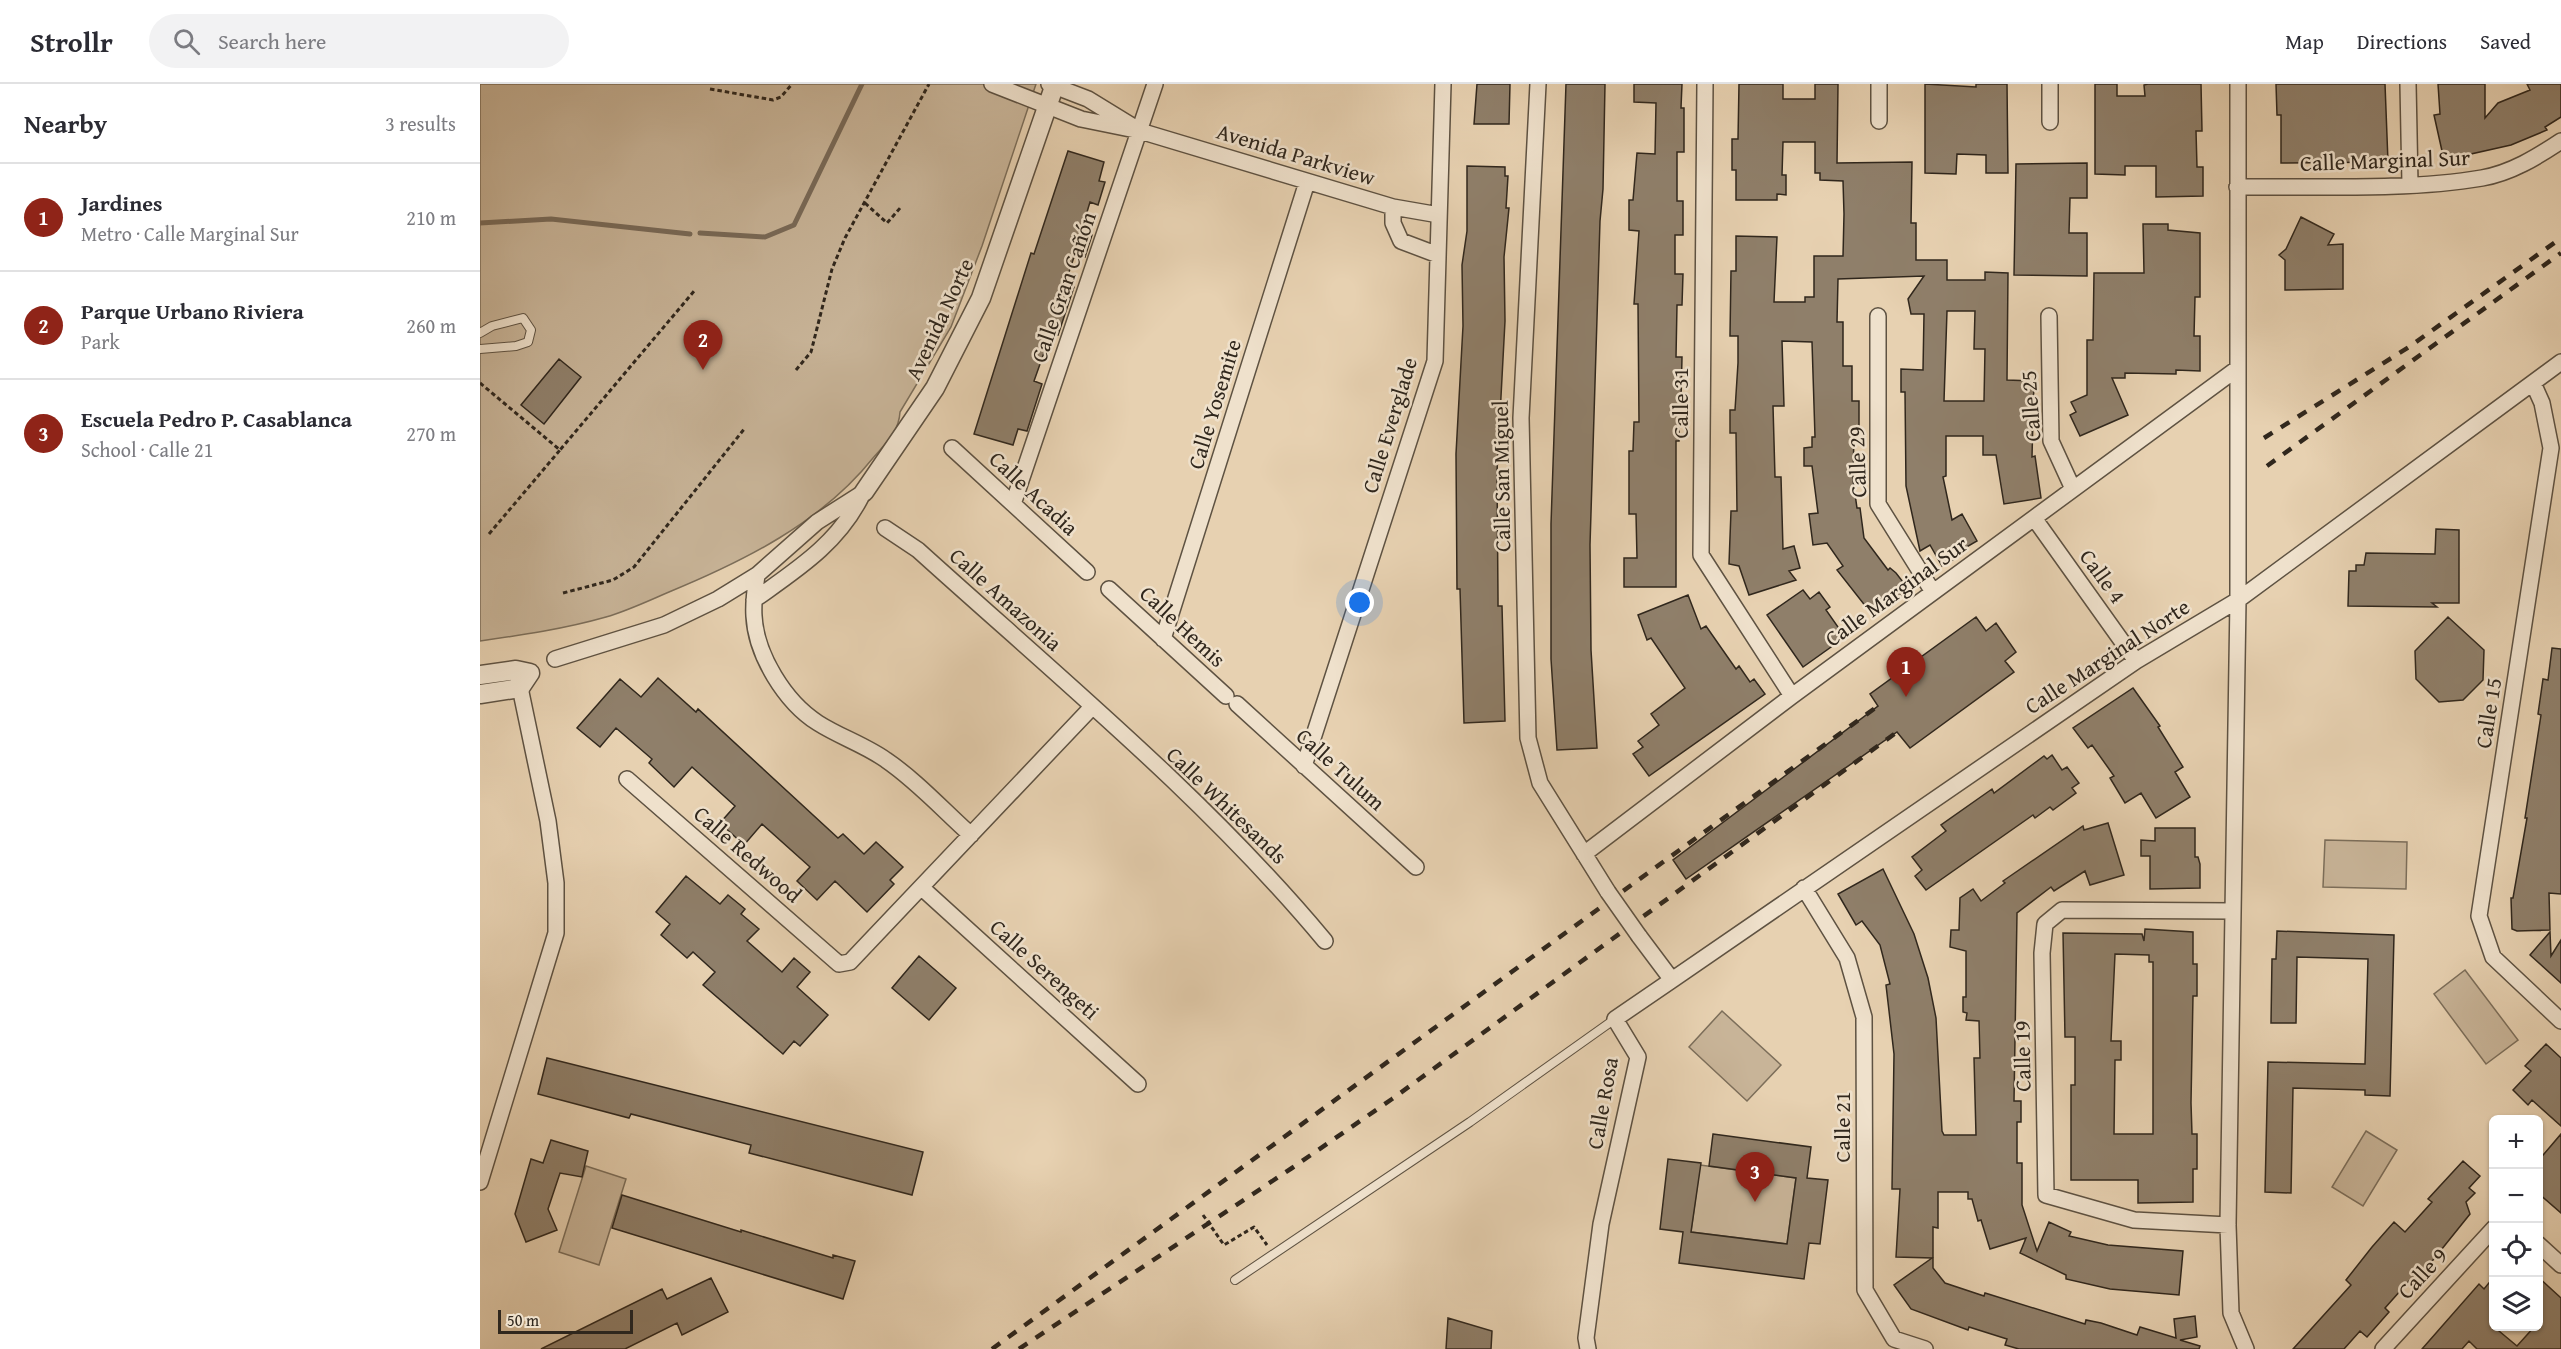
<!DOCTYPE html>
<html lang="en">
<head>
<meta charset="utf-8">
<style>
	:root { --surface:#fff; --page:#f2f2f3; --text:#2b2b33; --muted:#7c7c81; --line:#e1e1e2; --accent:#8f2418 }
	body { margin:0; font-family:"Gentium Book Plus",serif; background:var(--page); color:var(--text) }
	.controls { position:absolute; right:18px; bottom:18px; display:grid; overflow:hidden; border-radius:9px; box-shadow:0 2px 4px #0004 }
	.controls button { width:54px; height:54px; display:grid; place-items:center; padding:0; border:0; border-bottom:2px solid var(--line); background:var(--surface); color:var(--text); font:30px sans-serif }
	.scale { position:absolute; left:18px; bottom:15px; width:135px; box-sizing:border-box; padding-left:6px; border:3px solid #30271d; border-top:0; font-size:16px; line-height:21px; white-space:nowrap; color:#30271d; -webkit-text-stroke:4px #efe1cc; paint-order:stroke }
	.you { position:absolute; left:880px; top:519px; width:21px; height:21px; margin:-15px; border:4px solid #fff; border-radius:50%; background:#1a73e8; box-shadow:0 0 0 9px #1a73e833 }
	.badge { display:grid; place-items:center; width:39px; height:39px; border-radius:50%; background:var(--accent); color:#fff; font-size:20px; font-weight:700 }
	.pin { position:absolute; translate:-50% -50px; filter:drop-shadow(0 2px 3px #0008) }
	.pin::after { content:''; position:absolute; top:32px; width:21px; height:18px; background:inherit; clip-path:polygon(0 0,100% 0,50% 100%) }
	.list { margin:0; padding:0; list-style:none }
	h2 { display:flex; justify-content:space-between; align-items:center; height:78px; margin:0; padding:0 24px; font-size:26px }
	h2 small { font-size:20px; font-weight:400; color:var(--muted) }
	.list li { display:grid; grid-template-columns:39px 1fr auto; gap:18px; align-items:center; box-sizing:border-box; height:108px; padding:0 24px; border-top:2px solid var(--line) }
	.list b { display:block; font-size:22px; white-space:nowrap }
	.list p { margin:0; font-size:20px; white-space:nowrap; color:var(--muted) }
	.list em { font-size:20px; font-style:normal; color:var(--muted) }
	.icon { flex:none; width:33px; height:33px; fill:none; stroke:currentColor; stroke-width:2; stroke-linecap:round; stroke-linejoin:round }
	.map { position:relative; flex:none; width:2081px; height:1265px; overflow:hidden }
	header { display:flex; align-items:center; gap:36px; box-sizing:border-box; height:84px; padding:0 30px; background:var(--surface); border-bottom:2px solid var(--line) }
	header strong { font-size:28px }
	nav { display:flex; gap:33px; margin-inline-start:auto; font-size:21px }
	.search { width:420px; height:54px; background:var(--page); display:flex; align-items:center; gap:15px; box-sizing:border-box; padding:0 21px; border-radius:33px; color:var(--muted); font-size:22px }
	main { display:flex }
	aside { flex:1; background:var(--surface) }
	.map>svg:first-child { display:block }
</style>
</head>
<body>
<header>
<strong>Strollr</strong>
<div class="search"><svg class="icon" aria-label="search" viewBox="0 0 24 24"><circle cx="10" cy="10" r="6"/><path d="M15 15l6 6"/></svg>Search here</div>
<nav><a>Map</a><a>Directions</a><a>Saved</a></nav>
</header>
<main>
<aside>
<h2>Nearby<small>3 results</small></h2>
<ul class="list">
<li><span class="badge">1</span><div><b>Jardines</b><p>Metro · Calle Marginal Sur</p></div><em>210 m</em></li>
<li><span class="badge">2</span><div><b>Parque Urbano Riviera</b><p>Park</p></div><em>260 m</em></li>
<li><span class="badge">3</span><div><b>Escuela Pedro P. Casablanca</b><p>School · Calle 21</p></div><em>270 m</em></li>
</ul>
</aside>
<div class="map">
<svg width="2081" height="1265" viewBox="0 0 2081 1265">
	<rect width="100%" height="100%" fill="#e7d1b1"/>
	<filter id="stains"><feTurbulence type="fractalNoise" baseFrequency=".00333" numOctaves="4"/><feColorMatrix values="0 0 0 0 .2 0 0 0 0 .09 0 0 0 0 .02 0 0 0 .5 -.17"/></filter>
	<radialGradient id="worn" r=".72"><stop offset=".6" stop-color="#630" stop-opacity="0"/><stop offset="1" stop-color="#630" stop-opacity=".3"/></radialGradient>
	<path fill="#c8b498" stroke="#7c6e5a" stroke-width="1.5" d="M0,0H556L502,162L471,243L420,328C419,348 405,360 393,374C341,439 264,477 189,508C168,517 147,527 126,533C84,545 42,551 0,557Z
		M1845,756L1927,758L1926,805L1843,803Z
		M1985,886L2038,956L2006,980L1954,910Z
		M1242,927L1301,981L1267,1017L1209,963Z
		M1886,1047L1917,1066L1883,1122L1852,1103Z
		M1220,1081L1316,1094L1307,1160L1211,1148Z
		M106,1082L146,1095L119,1181L79,1168Z"/>
	<g fill="none" stroke-linecap="round" stroke-linejoin="round">
		<path stroke="#796a58" stroke-width="5" d="M0,139L71,135L210,150
			M220,149L285,153L314,141L382,0"/>
	</g>
	<path fill="#8f7f6a" stroke="#30271d" stroke-width="1.5" fill-rule="evenodd" d="M997,0H1030L1029,40H994Z
		M1086,0H1125L1123,105L1120,137L1110,461L1111,566L1117,664L1077,666L1071,575V440Z
		M1154,0H1202L1201,24H1204V68H1197V117H1203V151H1195V190H1203L1202,221H1197L1196,273H1202L1201,317H1199V357H1196V503H1144V474H1157L1156,430H1149V367H1153L1154,338H1159L1158,220H1154L1159,147L1149,146V116H1153L1157,69L1175,70L1176,19L1154,18Z
		M1259,0H1303V15H1335V0H1358L1357,79L1432,78L1431,139H1436V176H1467V196H1505V188L1528,189L1527,296L1554,297L1552,373L1555,372L1561,414L1524,420L1516,371H1503V352H1466V392L1463,393L1472,436L1482,430L1497,457L1476,469L1478,473L1462,482L1450,461L1440,467L1426,402L1425,308H1421V285L1443,286L1444,230H1431L1428,215L1444,192L1358,195L1357,238H1363V282H1372V317H1379V347L1374,348L1373,396L1377,424H1380L1384,454L1408,486L1410,484L1416,489L1430,507L1394,533L1357,486L1363,482L1347,459L1333,461L1329,430L1338,429L1332,382H1324V364L1332,363V353H1335L1332,258L1302,257L1304,322H1293L1295,393H1301L1303,465L1314,462L1320,484L1309,487L1316,496L1269,511L1259,482L1249,480L1251,427H1257L1256,349H1250V326H1255L1258,279V252H1250L1251,187H1256V152L1297,153L1294,218H1325V213H1334V172H1363L1364,130L1363,97L1340,96V89H1335V58H1303L1302,91H1306V111L1297,110V116H1256V86H1252V55H1258ZM1467,227H1495L1494,265H1505L1504,317H1464Z
		M1445,0L1496,3V0H1527L1528,89H1506V71L1477,70L1476,90L1445,89Z
		M1615,0H1637V12H1665L1664,1L1668,0H1721L1722,47H1716L1717,83H1723V112L1676,113V82H1645V91L1615,90Z
		M1796,0H1905L1908,78L1801,79V31H1797Z
		M1958,0H2005V34L2018,19L2050,6L2047,0H2081V33L2065,43L2067,46L2031,61L1964,76L1954,31L1960,30Z
		M588,67L624,78L619,97L625,98L618,121L610,118L601,148L612,151L605,173L595,170L585,200L594,203L578,251L571,249L554,297L562,300L547,347L538,345L533,361L494,350L551,169L554,170Z
		M1607,79V114H1590L1589,149H1607V192L1534,191L1536,80Z
		M987,82L1025,83V92H1028L1026,124H1029L1024,173L1025,237L1017,388L1018,514V522H1022L1025,637L984,639L980,505H977L976,370L983,242L982,181L987,147Z
		M1821,133L1854,150L1848,161L1863,160V205L1805,206V176L1799,171L1806,165Z
		M1663,140H1688V146L1720,149V213H1715L1714,252H1720V287L1696,286V290L1645,289V294H1632L1648,331L1600,352L1590,331L1596,328L1591,318L1607,311V256H1613L1614,189H1664Z
		M79,275L101,293L64,340L41,321Z
		M1956,445L1979,446V519H1952L1957,523L1868,522L1869,487H1876V481H1884L1886,469L1955,470Z
		M1323,506L1330,515L1339,508L1350,523L1346,526L1365,553L1323,583L1287,531Z
		M1208,511L1221,545L1226,542L1256,585L1259,582L1270,598L1274,595L1285,610L1169,692L1153,670L1163,663L1158,657L1179,641L1171,630L1205,604L1171,554L1167,556L1158,531Z
		M1496,533L1506,547L1516,539L1536,568L1525,577L1534,588L1430,664L1417,648L1206,795L1193,776L1398,622L1390,610Z
		M1968,533L2004,566L2003,596L1983,616L1959,618L1936,595L1935,567Z
		M2072,564L2081,565V810L2069,809L2070,846L2037,847L2032,845L2031,814H2033L2047,734H2045L2061,631L2058,630L2063,595L2068,596Z
		M178,594L216,628L218,625L358,754L363,750L384,770L396,758L423,783L410,796L414,800L387,828L355,797L337,816L317,797L330,783L282,740L264,761L240,739L255,722L212,683L194,703L169,679L172,675L136,644L120,663L97,644L140,595L161,613Z
		M1653,604L1680,642L1678,643L1703,683L1695,688L1710,713L1676,734L1661,709L1645,719L1630,694L1634,692L1612,661L1608,664L1593,644Z
		M1572,671L1582,686L1587,683L1599,699L1592,704L1596,709L1573,726L1570,723L1555,734L1553,731L1446,806L1435,792L1442,786L1432,773L1466,747L1461,741L1512,705L1514,709L1564,672L1567,675Z
		M1628,739L1644,791L1610,801L1605,787L1574,807L1571,803L1537,829L1534,1017H1541V1038H1537V1079H1542V1121L1557,1167L1569,1138L1591,1148L1589,1152L1628,1161L1703,1167L1699,1211L1630,1205L1586,1195V1191L1540,1169L1546,1154L1510,1165L1501,1136L1498,1137L1492,1115H1488V1108H1458V1144L1453,1143V1184L1465,1199L1504,1212L1505,1209L1605,1240L1606,1236L1621,1239L1657,1251L1660,1243L1696,1254L1694,1235L1715,1232L1717,1253L1700,1256L1720,1262L1719,1265H1539L1525,1261L1527,1255L1489,1243L1488,1246L1431,1225L1414,1201L1452,1174L1416,1173L1420,1105H1412L1414,970L1406,901L1410,900L1400,861L1382,837L1376,841L1358,810L1403,785L1434,850L1448,894L1456,934L1462,1047L1464,1051H1496L1494,974H1500L1499,937L1486,936L1487,929L1483,928V913H1486V867L1470,863L1471,846H1479L1480,814L1493,805L1501,817L1525,799L1523,797L1603,742L1604,746Z
		M1675,744H1715V773H1718L1720,780V804L1670,805V772H1661V756L1675,757Z
		M206,792L240,820L248,811L265,825L261,830L279,845L267,857L302,888L314,874L330,888L317,903L348,931L320,962L314,957L303,970L223,901L235,888L213,868L207,874L181,851L190,840L176,828Z
		M1665,845L1713,848V880H1717V912H1713L1711,1019L1712,1050H1717V1085H1713V1118L1658,1119V1096H1591V1001H1595V953H1585L1583,849L1662,850L1664,857ZM1635,870L1669,871V878H1673V1050H1634L1635,976H1641V957H1631Z
		M1797,847L1914,851L1910,1012L1885,1011V1006L1813,1004L1811,1109L1785,1108L1788,978L1885,980L1888,875L1817,873L1816,939H1791L1792,875H1796Z
		M2070,848L2071,872L2081,856V899L2050,871Z
		M439,872L476,904L449,936L412,904Z
		M2066,960L2081,974V1042L2052,1016L2048,1021L2033,1006L2051,987L2045,982Z
		M67,974L443,1068L432,1111L269,1069L271,1061L151,1030L149,1034L58,1010Z
		M1233,1050L1331,1063L1327,1094L1348,1096L1340,1160L1329,1159L1324,1195L1199,1179L1203,1148L1180,1145L1188,1075L1221,1079L1211,1148L1307,1160L1316,1094L1229,1082Z
		M2081,1050V1129L2058,1109V1077Z
		M71,1056L108,1067L102,1093L80,1089L68,1125L77,1146L46,1158L35,1130L51,1075L63,1079Z
		M1983,1077L2000,1092L1989,1104L1995,1109L1986,1118L1990,1130L1949,1181L1931,1200L1929,1197L1905,1224L1909,1228L1887,1253L1880,1247L1864,1265H1813L1871,1201L1866,1196L1892,1163L1914,1138L1925,1148L1952,1118L1948,1115Z
		M142,1111L261,1148V1146L353,1174V1171L375,1177L363,1215L132,1144Z
		M2058,1193L2081,1214V1265H1997L1989,1257L1982,1265H1942L1999,1200L2004,1205L2013,1194V1242L2037,1262L2055,1242H2058Z
		M231,1194L248,1228L202,1251L197,1239L145,1265H61L182,1205L187,1215Z
		M968,1234L1012,1247L1011,1265H966Z"/>
	<g fill="none" stroke-linecap="round" stroke-linejoin="round">
		<defs>
			<path id="service" d="M0,249L12,242L43,234L51,246L48,258L36,262L0,265
				M755,1196L990,1038L1135,935"/>
			<path id="minor" d="M512,0L601,35L660,47L913,123L959,131
				M569,0L608,15L652,42
				M1058,0L1041,334L1048,654L1060,699L1128,808
				M1225,0L1221,471L1312,612
				M1758,0V516L1748,1141L1751,1229L1766,1265
				M1928,0L1930,100
				M1399,37V0
				M1570,38V0
				M1757,103C1835,102 1925,107 2002,94C2031,89 2057,73 2081,57
				M913,123V139L921,157L958,171
				M1398,232V420L1453,508
				M1569,232L1571,357L1593,405
				M2053,299L2062,319L2071,364L1999,832L2013,873L2081,937
				M472,364L607,488
				M533,420L675,0
				M1554,434L1656,577
				M405,444L438,466C575,590 727,715 845,857
				M277,491C275,505 273,518 274,532C276,571 305,618 338,639C360,653 385,661 406,676C437,697 464,727 491,751
				M629,505L746,612
				M274,516C316,486 358,460 382,411
				M683,555L827,98
				M75,575L184,541L238,515L277,491L337,438L384,408
				M757,620L936,783
				M824,682L955,277L963,0
				M147,695L359,880L370,878L388,859L612,623
				M1104,770L1312,612L1758,284
				M442,804L658,1000
				M1324,804L1367,874L1384,933L1385,1206L1414,1255L1445,1265
				M1192,896L1656,577L1758,516L2081,278
				M0,1098L76,849V799L68,737L38,594
				M1748,1141L1654,1136L1566,1111L1562,869L1565,840L1582,826L1753,827
				M2058,1160L2081,1181
				M1108,1265L1106,1254L1121,1140L1158,973L1135,935L1192,896L1159,852
				M1903,1265L2014,1144"/>
			<path id="tertiary" d="M384,408L455,304L501,214L575,0
				M0,591L36,586L50,589L40,604L0,610"/>
		</defs>
		<use href="#service" stroke="#5e5242" stroke-width="10"/>
		<use href="#minor" stroke="#5e5242" stroke-width="18"/>
		<use href="#tertiary" stroke="#5e5242" stroke-width="21"/>
		<path stroke="#30271d" stroke-width="3" stroke-dasharray="4.5 3" stroke-linecap="butt" d="M230,5L293,16L301,13L312,0
			M385,119L407,139L421,123
			M316,286L331,268L352,185L365,154L449,0
			M0,299L80,366L215,206
			M9,450L80,366
			M83,509L133,496L154,483L265,344
			M723,1131L744,1161L774,1143L787,1161"/>
		<use href="#service" stroke="#efe1cc" stroke-width="8"/>
		<use href="#minor" stroke="#efe1cc" stroke-width="15"/>
		<use href="#tertiary" stroke="#efe1cc" stroke-width="18"/>
		<path stroke="#30271d" stroke-width="4.5" stroke-dasharray="10 10" stroke-linecap="butt" d="M1784,354L1929,263L2081,154
			M1787,382L2081,169
			M512,1265L1398,622
			M539,1265L812,1084L912,1015L1417,648"/>
		<defs>
			<path id="minor-bridge" d="M1128,808L1159,852"/>
		</defs>
		<use href="#minor-bridge" stroke="#5e5242" stroke-width="18" stroke-linecap="butt"/>
		<use href="#minor-bridge" stroke="#efe1cc" stroke-width="15"/>
	</g>
	<g text-anchor="middle" stroke-width="5" stroke-linejoin="round" paint-order="stroke">
		<g font-size="22" fill="#30271d" stroke="#efe1cc">
			<text transform="translate(816 70) rotate(17)" y="8">Avenida Parkview</text>
			<text transform="translate(1905 76) rotate(-2)" y="8">Calle Marginal Sur</text>
			<text transform="translate(583 203) rotate(-71)" y="8">Calle Gran Cañón</text>
			<text transform="translate(459 235) rotate(-65)" y="8">Avenida Norte</text>
			<text transform="translate(1200 319) rotate(-90)" y="8">Calle 31</text>
			<text transform="translate(734 320) rotate(-73)" y="8">Calle Yosemite</text>
			<text transform="translate(1550 322) rotate(-94)" y="8">Calle 25</text>
			<text transform="translate(909 341) rotate(-73)" y="8">Calle Everglade</text>
			<text transform="translate(1377 378) rotate(-92)" y="8">Calle 29</text>
			<text transform="translate(1021 392) rotate(-91)" y="8">Calle San Miguel</text>
			<text transform="translate(554 409) rotate(43)" y="8">Calle Acadia</text>
			<text transform="translate(1623 492) rotate(54)" y="8">Calle 4</text>
			<text transform="translate(1416 507) rotate(-36)" y="8">Calle Marginal Sur</text>
			<text transform="translate(526 515) rotate(42)" y="8">Calle Amazonia</text>
			<text transform="translate(703 542) rotate(43)" y="8">Calle Hemis</text>
			<text transform="translate(1627 572) rotate(-33)" y="8">Calle Marginal Norte</text>
			<text transform="translate(2008 629) rotate(-81)" y="8">Calle 15</text>
			<text transform="translate(861 685) rotate(42)" y="8">Calle Tulum</text>
			<text transform="translate(747 721) rotate(44)" y="8">Calle Whitesands</text>
			<text transform="translate(268 770) rotate(41)" y="8">Calle Redwood</text>
			<text transform="translate(565 885) rotate(42)" y="8">Calle Serengeti</text>
			<text transform="translate(1542 972) rotate(-91)" y="8">Calle 19</text>
			<text transform="translate(1122 1019) rotate(-80)" y="8">Calle Rosa</text>
			<text transform="translate(1362 1043) rotate(-90)" y="8">Calle 21</text>
			<text transform="translate(1942 1189) rotate(-47)" y="8">Calle 9</text>
		</g>
	</g>
	<rect width="100%" height="100%" filter="url(#stains)"/>
	<rect width="100%" height="100%" fill="url(#worn)"/>
</svg>
<div class="controls">
<button>+</button>
<button>−</button>
<button><svg class="icon" aria-label="locate" viewBox="0 0 24 24"><circle cx="12" cy="12" r="6"/><path d="M12 2v4M12 18v4M2 12h4M18 12h4"/></svg></button>
<button><svg class="icon" aria-label="layers" viewBox="0 0 24 24"><path d="M12 4l9 5-9 5-9-5zM3 14l9 5 9-5"/></svg></button>
</div>
<div class="scale">50 m</div>
<div class="you"></div>
<div class="pin badge" style="left:1426px;top:613px">1</div>
<div class="pin badge" style="left:223px;top:286px">2</div>
<div class="pin badge" style="left:1275px;top:1118px">3</div>
</div>
</main>
</body>
</html>
